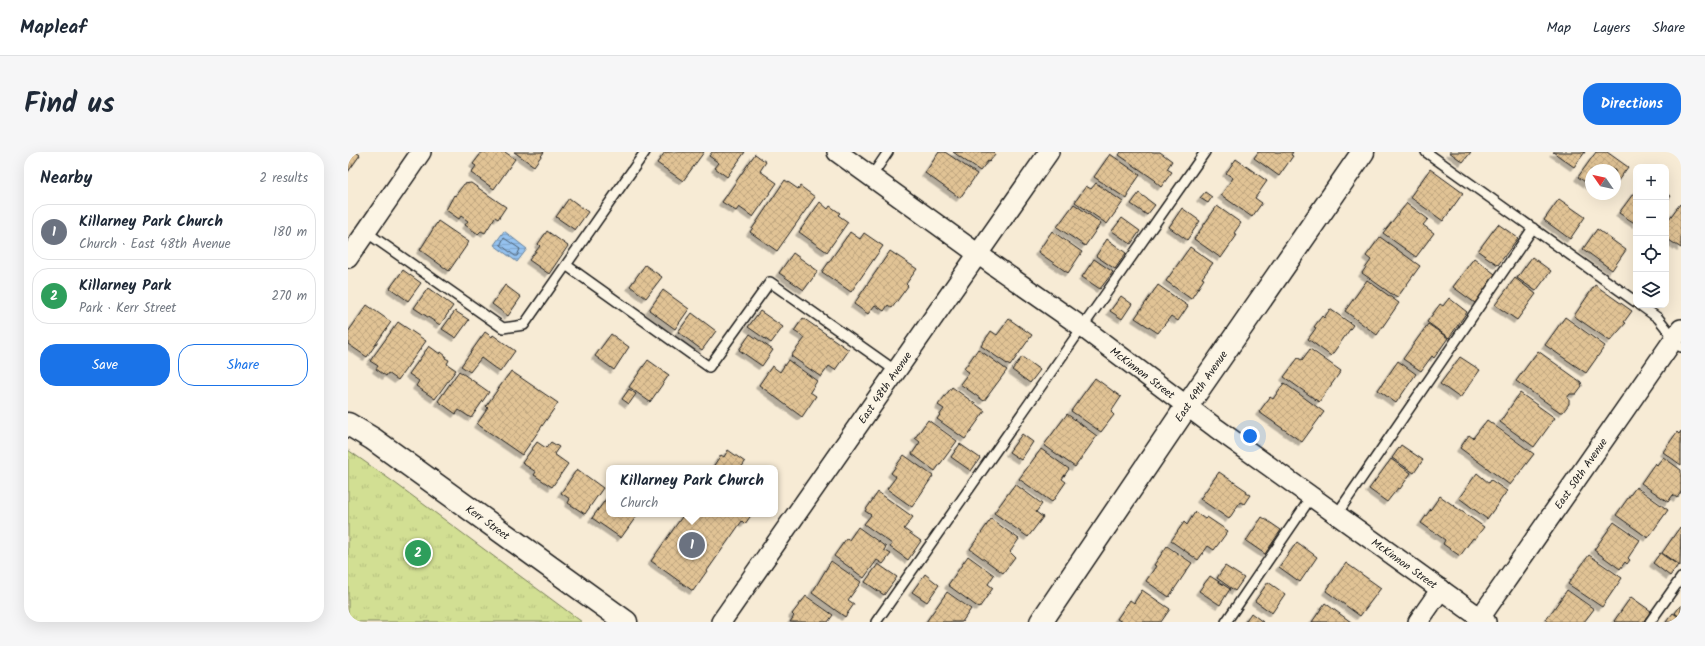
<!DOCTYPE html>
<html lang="en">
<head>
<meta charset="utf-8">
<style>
	:root { --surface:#fff; --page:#f6f6f7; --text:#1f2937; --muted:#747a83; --line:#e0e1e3; --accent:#1a73e8 }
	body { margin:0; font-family:Kalam,sans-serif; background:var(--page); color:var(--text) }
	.controls { position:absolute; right:12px; top:12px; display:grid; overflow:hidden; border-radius:8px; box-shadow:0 4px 16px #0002 }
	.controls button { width:36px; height:36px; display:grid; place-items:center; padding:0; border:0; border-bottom:1px solid var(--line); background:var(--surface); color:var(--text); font:20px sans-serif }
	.compass { position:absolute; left:1237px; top:12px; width:36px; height:36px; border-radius:50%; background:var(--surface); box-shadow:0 4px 16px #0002; rotate:304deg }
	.you { position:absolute; left:902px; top:284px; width:14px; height:14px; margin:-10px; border:3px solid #fff; border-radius:50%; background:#1a73e8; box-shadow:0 0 0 6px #1a73e833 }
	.badge { display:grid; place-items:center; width:26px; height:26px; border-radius:50%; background:var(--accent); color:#fff; font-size:13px; font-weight:700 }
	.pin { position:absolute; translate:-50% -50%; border:2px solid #fff; box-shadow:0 1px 4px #0006 }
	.popup { position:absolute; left:258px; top:313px; width:172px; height:52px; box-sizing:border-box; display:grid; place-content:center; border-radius:8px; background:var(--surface); filter:drop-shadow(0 1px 3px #0005); font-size:13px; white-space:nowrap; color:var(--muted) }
	.popup b { font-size:15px; color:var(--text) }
	.popup::after { content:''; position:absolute; left:50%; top:100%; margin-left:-8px; border:8px solid transparent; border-top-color:var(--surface) }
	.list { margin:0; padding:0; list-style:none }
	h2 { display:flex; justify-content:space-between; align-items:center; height:52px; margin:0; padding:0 16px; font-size:17px }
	h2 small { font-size:13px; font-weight:400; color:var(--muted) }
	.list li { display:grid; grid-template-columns:26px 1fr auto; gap:12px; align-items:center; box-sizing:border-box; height:56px; margin:0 8px 8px; padding:0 8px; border:1px solid var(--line); border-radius:16px }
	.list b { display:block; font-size:15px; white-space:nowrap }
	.list p { margin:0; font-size:13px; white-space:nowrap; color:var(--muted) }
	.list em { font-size:13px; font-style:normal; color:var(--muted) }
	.actions { display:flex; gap:8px; padding:12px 16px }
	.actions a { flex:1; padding:9px 0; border:1px solid var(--accent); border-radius:16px; text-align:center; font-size:14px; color:var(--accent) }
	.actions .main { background:var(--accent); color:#fff }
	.icon { flex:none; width:22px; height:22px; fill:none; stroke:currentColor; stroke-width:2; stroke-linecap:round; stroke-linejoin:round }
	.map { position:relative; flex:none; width:1333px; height:470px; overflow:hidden; border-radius:16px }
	header { display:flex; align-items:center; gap:24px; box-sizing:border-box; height:56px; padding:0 20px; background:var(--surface); border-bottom:1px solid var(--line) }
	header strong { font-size:19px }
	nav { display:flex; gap:22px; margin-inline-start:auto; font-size:14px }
	.intro { display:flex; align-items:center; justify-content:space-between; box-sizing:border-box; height:96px; padding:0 24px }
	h1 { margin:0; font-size:28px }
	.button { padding:10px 18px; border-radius:16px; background:var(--accent); color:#fff; font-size:14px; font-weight:700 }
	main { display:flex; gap:24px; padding:0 24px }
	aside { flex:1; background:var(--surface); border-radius:16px; box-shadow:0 4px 16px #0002 }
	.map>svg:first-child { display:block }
</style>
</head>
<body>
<header>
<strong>Mapleaf</strong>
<nav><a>Map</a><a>Layers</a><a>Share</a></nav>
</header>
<div class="intro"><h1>Find us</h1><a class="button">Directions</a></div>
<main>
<aside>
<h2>Nearby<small>2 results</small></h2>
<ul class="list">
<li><span class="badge" style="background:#6b7280">1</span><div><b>Killarney Park Church</b><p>Church · East 48th Avenue</p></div><em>180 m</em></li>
<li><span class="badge" style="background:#2e9e5b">2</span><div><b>Killarney Park</b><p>Park · Kerr Street</p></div><em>270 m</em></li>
</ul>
<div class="actions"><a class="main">Save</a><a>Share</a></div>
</aside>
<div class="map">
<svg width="1333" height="470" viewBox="0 0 1333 470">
	<defs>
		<pattern id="park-tufts" width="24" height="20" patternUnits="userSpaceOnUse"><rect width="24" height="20" fill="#d2df93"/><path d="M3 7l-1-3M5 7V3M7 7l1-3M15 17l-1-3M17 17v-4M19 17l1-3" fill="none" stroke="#b4bf7e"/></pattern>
		<pattern id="water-rules" width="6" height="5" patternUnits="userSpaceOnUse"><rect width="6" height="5" fill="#95c2ef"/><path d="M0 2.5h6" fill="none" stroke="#80a6cc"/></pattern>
		<pattern id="building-cross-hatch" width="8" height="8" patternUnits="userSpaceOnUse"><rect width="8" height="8" fill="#e1c395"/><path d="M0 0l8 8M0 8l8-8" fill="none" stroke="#c0a780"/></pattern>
		<filter id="shadow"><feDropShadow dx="-3.5" dy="3.5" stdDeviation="0" flood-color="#0004"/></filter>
	</defs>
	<rect width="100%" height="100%" fill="#f7ebd5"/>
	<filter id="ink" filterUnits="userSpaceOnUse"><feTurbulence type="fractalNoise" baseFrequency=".025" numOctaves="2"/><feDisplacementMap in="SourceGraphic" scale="8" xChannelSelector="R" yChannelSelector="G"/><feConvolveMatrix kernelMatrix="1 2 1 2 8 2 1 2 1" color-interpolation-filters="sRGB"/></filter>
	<g filter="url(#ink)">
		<path fill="url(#park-tufts)" stroke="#777e58" d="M0,298L47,331L234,470H0Z"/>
		<path fill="url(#water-rules)" stroke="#65809b" d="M156,79L179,97L169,110L146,93Z"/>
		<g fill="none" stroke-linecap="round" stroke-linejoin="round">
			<path stroke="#4c5e70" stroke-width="1" d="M156,86L172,97L169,104H167L153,93Z"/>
		</g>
		<path fill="url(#building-cross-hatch)" stroke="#1c1c1c" filter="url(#shadow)" d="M0,0H8L12,3L0,20Z
			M134,0H157L167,7L146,37L123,21L128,14L125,12Z
			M166,0H196L186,14Z
			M317,0H356L335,29L309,11Z
			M364,0H397L379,25L367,16L371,11L361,4Z
			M591,0H597L629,22L612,46L577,21Z
			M605,0H646L648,2L641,10L640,9L632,19Z
			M773,0H812L824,9L819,17L824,20L813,35L806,29L807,28L771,3Z
			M910,0H945L943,3L945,4L931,24L906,6Z
			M1101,0H1123L1115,10Z
			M1205,0H1237L1226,15Z
			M1248,0H1259L1280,15L1267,33V18H1243V34L1230,25Z
			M407,2L418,10L412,19L429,31L405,65L391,55L388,59L374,50Z
			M762,2L792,23L779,42L781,43L779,47L746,25Z
			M888,7L919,29L907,46L914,51L904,65L873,43L885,26L878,21Z
			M1082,17L1115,41L1095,69L1062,45Z
			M437,28L450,37L452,34L467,45L429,99L402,80Z
			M123,31L158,55L150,67L147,65L137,81L133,79L130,82L117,73L120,69L113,64L111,67L98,58L106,43L107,44L116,32Z
			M748,31L775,50L759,72L727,50L738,34L743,37Z
			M1288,38V72L1271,61Z
			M857,40L864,45L860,51L852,46Z
			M791,41L807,53L799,63L783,52Z
			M1318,41L1323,44L1318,51Z
			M221,46L240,60L227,78L208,65Z
			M1211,47L1237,65L1222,87L1196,68Z
			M472,50L480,57L482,54L492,61L490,63L500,70L479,100L451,80Z
			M1059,51L1080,67L1075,73L1086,81L1068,105L1035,81Z
			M726,52L753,71L737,94L709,75Z
			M1332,52L1333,53V96L1318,86V71Z
			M869,54L893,71L886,81L889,83L873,106L846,87Z
			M834,56L852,69L839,88L821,75Z
			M774,66L792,79L783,92L764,79Z
			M90,69L121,90L101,119L72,98Z
			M1150,72L1170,86L1150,113L1130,99Z
			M1249,77L1278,98L1264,118L1235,97Z
			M199,79L220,94L201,122L181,108L192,94L190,92Z
			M704,79L734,100L720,121L690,100Z
			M502,80L512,87L516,81L535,94L503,140L474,120Z
			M1032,85L1072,114L1049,146L1014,121L1023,108L1018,104Z
			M759,87L778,101L767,117L748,104Z
			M842,95L865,111L854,126L856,127L843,147L818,129Z
			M542,99L569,117L558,132L560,134L544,156L540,153L536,159L527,153L520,162L506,152Z
			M445,101L470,119L456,138L431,121Z
			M1184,105L1203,119L1188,139L1169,126Z
			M1126,106L1147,122L1127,151L1105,135Z
			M746,107L765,120L752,137L734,125Z
			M297,113L314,125L298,146L282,134Z
			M55,118L73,131L60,149L42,136Z
			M1167,126L1188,142L1169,168L1147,153Z
			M1019,128L1051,151L1029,183L997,159Z
			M157,133L173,145L160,164L144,152Z
			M810,133L840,154L830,169L823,164L810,181L787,166Z
			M1247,133L1284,159L1276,170L1278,171L1262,189L1226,164Z
			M80,136L105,154L92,173L66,156Z
			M315,138L341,157L327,177L301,158Z
			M773,144L784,152L774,167L762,159Z
			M1101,146L1119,160L1101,186L1079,170L1092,152L1095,154Z
			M19,153L43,170L19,205L0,192V180Z
			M982,157L1005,173L983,204L960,187L968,176L966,175L974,164L976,166Z
			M107,159L121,168L108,186L94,177Z
			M412,159L435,175L423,191L400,175Z
			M344,161L368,179L354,198L330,180Z
			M1217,165L1257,194L1238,221L1197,193Z
			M455,166L501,198L487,218L481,214L473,225L443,204L457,186L446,179Z
			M661,167L684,183L662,214L633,194L643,179L649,183Z
			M50,170L78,189L50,228L40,221L38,224L28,217L30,214L22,209Z
			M1080,172L1100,186L1086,206L1084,204L1073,219L1055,207Z
			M137,180L144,185L145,183L167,199L152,220L133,206L122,220L113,214Z
			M263,182L281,195L266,218L247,204Z
			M402,182L425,198L414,214L391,198Z
			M81,194L92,202L93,200L98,204L97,206L101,208L99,212L108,218L87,247L68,234L71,229L61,222Z
			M630,197L659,218L636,249L612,232L621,220L616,217Z
			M962,197L993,219L971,250L936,225L950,206L954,208Z
			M1190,199L1233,230L1234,234L1228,242H1222L1219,246L1221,247V252L1215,260H1212L1168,229Z
			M674,205L692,218L682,231L664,218Z
			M1112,205L1132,218L1112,246L1092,232Z
			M300,208L321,223L302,250L281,235Z
			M440,208L469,229L462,240L468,244L454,265L411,233L424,214L432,220Z
			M1050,209L1068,222L1048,251L1030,238Z
			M111,219L141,240L123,266L111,258L108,262L90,249Z
			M163,219L210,251L174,303L129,272L140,256L138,254Z
			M747,226L773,245L763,260L766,263L753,280L723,259Z
			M936,231L976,260L954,290L911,260L922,245L925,247Z
			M604,235L637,259L617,287L589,267L596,257L590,253Z
			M281,237L288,242L281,252L274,247Z
			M1172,241L1207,266L1186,295L1152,270Z
			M719,262L749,284L727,315L696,293Z
			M580,268L609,289L587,319L564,302L572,290L567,286Z
			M1139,268L1186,302L1162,333L1112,296L1121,283L1125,286Z
			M1333,279V313L1315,300L1329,280L1331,282Z
			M674,282L685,290L673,308L661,300Z
			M189,290L198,296L203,290L211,295L206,302L220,312L204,335L186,323L188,320L174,311Z
			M612,292L632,306L623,319L603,305Z
			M1053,293L1075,308L1066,321L1044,306Z
			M693,297L721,317L714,327L718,330L704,350L671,327Z
			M380,298L397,310L393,316H364L373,303L376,305Z
			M556,303L585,324L564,355L539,337L548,325L543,321Z
			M1315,305L1333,318V340L1329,346L1325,343L1320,350L1293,331L1307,311L1309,313Z
			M1043,307L1063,321L1052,337L1050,336L1039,350L1021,337Z
			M229,317L255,336L237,362L220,351L222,347L213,341Z
			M871,320L899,339L898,341L902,343L896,352L892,350L881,367L852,347Z
			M1129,321L1141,331L1143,328L1159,339L1139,367L1111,346Z
			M667,332L694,352L688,360L695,365L680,385L646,361Z
			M1288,335L1320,358L1300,386L1268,363Z
			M530,340L565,365L556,377L573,389L560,408L542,395L544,392L516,372L523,363L517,359Z
			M261,343V362H290L273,386L244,366Z
			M1092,344L1136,375L1127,387L1125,386L1112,404L1095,392L1097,388L1073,371Z
			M847,360L857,367L859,365L880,379L866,398L860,394L850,408L823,389L836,370L839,373Z
			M336,362H404L397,372L394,369L345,439L303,409Z
			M914,365L933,378L917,402L898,389Z
			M643,367L671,387L662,400L667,405L655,421L622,397Z
			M1266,370L1292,388L1280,406L1282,408L1279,412L1277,410L1272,417L1246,398Z
			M510,375L538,395L536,398L543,402L535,412L529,408L516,426L486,404L498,387L501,388Z
			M1332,375L1333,376L1332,414L1314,401Z
			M949,390L969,405L952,430L931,415Z
			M819,394L844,411L821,445L798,429L808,414L806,413Z
			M1312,401L1330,413L1322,424L1305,411Z
			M1241,403L1274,426L1254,455L1220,432Z
			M620,404L646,423L640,432L645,436L631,456L600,433Z
			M483,409L513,430L500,448L506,452L497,465L464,441Z
			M998,411L1033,436L1012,464L978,439Z
			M530,412L549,425L536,443L517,430Z
			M877,414L896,426L887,439L869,426Z
			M577,422L591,433L579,450L564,440Z
			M862,424L882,437L872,453L851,439Z
			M920,430L937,442L924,461L907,449Z
			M794,438L822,457L813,470H774L769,467L782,448L786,451Z
			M1219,438L1246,457L1236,470H1201L1198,468Z
			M599,440L623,457L614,470H578Z
			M458,444L485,463L480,470H442L446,464L444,462Z
			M1283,445L1303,459L1295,470H1267L1266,469Z
			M977,451L1003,470H964Z
			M1333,453V466L1327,461Z
			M903,461L915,470H897Z
			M1325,461L1333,466V470H1318Z"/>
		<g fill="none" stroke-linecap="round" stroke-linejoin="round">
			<defs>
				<path id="lane" d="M1078,0L1288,150
					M523,25L540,0
					M18,80L155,176L176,173L297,0
					M218,113L361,215L422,130L548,219
					M1292,153L1310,166L1333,195
					M989,362L1185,76
					M528,470L857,0
					M878,470L964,344
					M1302,470L1333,426"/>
				<g id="street">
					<path id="s1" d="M489,0L648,115L734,175L868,276L1138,470"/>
					<path d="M0,106L73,0"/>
					<path id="s2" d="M1132,466L1333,177"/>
					<path id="s3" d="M373,470L701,0"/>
					<path d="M1070,470L1093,437"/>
				</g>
				<g id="secondary">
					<path id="s4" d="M0,272L25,287L278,470"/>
					<path id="s5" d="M693,470L839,254L1015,0"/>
				</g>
			</defs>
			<use href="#lane" stroke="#1c1c1c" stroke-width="12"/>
			<use href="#street" stroke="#1c1c1c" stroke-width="22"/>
			<use href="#secondary" stroke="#1c1c1c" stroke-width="25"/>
			<use href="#lane" stroke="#fcf5e5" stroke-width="9"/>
			<use href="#street" stroke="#fcf5e5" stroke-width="19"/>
			<use href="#secondary" stroke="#fcf5e5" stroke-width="22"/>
		</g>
	</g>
	<g text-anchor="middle" stroke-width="3.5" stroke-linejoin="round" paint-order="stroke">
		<g font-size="11" fill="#1c1c1c" stroke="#fcf5e5">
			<text dy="4" stroke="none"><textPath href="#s1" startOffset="377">McKinnon Street</textPath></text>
			<text dy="4" stroke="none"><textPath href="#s5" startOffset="285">East 49th Avenue</textPath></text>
			<text dy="4" stroke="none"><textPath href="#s3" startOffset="286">East 48th Avenue</textPath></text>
			<text dy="4" stroke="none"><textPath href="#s2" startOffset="176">East 50th Avenue</textPath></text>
			<text dy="4" stroke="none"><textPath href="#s4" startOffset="171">Kerr Street</textPath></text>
			<text dy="4" stroke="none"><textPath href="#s1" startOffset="701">McKinnon Street</textPath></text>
		</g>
	</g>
</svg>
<div class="controls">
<button>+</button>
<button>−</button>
<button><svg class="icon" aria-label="locate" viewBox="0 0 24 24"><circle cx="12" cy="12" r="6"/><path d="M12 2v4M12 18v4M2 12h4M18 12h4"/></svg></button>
<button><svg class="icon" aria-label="layers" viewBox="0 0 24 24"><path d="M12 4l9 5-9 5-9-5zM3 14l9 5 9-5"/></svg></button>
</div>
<svg class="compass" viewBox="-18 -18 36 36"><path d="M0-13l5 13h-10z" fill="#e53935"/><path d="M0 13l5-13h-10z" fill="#747a83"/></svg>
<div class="you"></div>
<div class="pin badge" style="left:344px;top:393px;background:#6b7280">1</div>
<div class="popup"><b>Killarney Park Church</b>Church</div>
<div class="pin badge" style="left:70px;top:401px;background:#2e9e5b">2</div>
</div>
</main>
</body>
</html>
